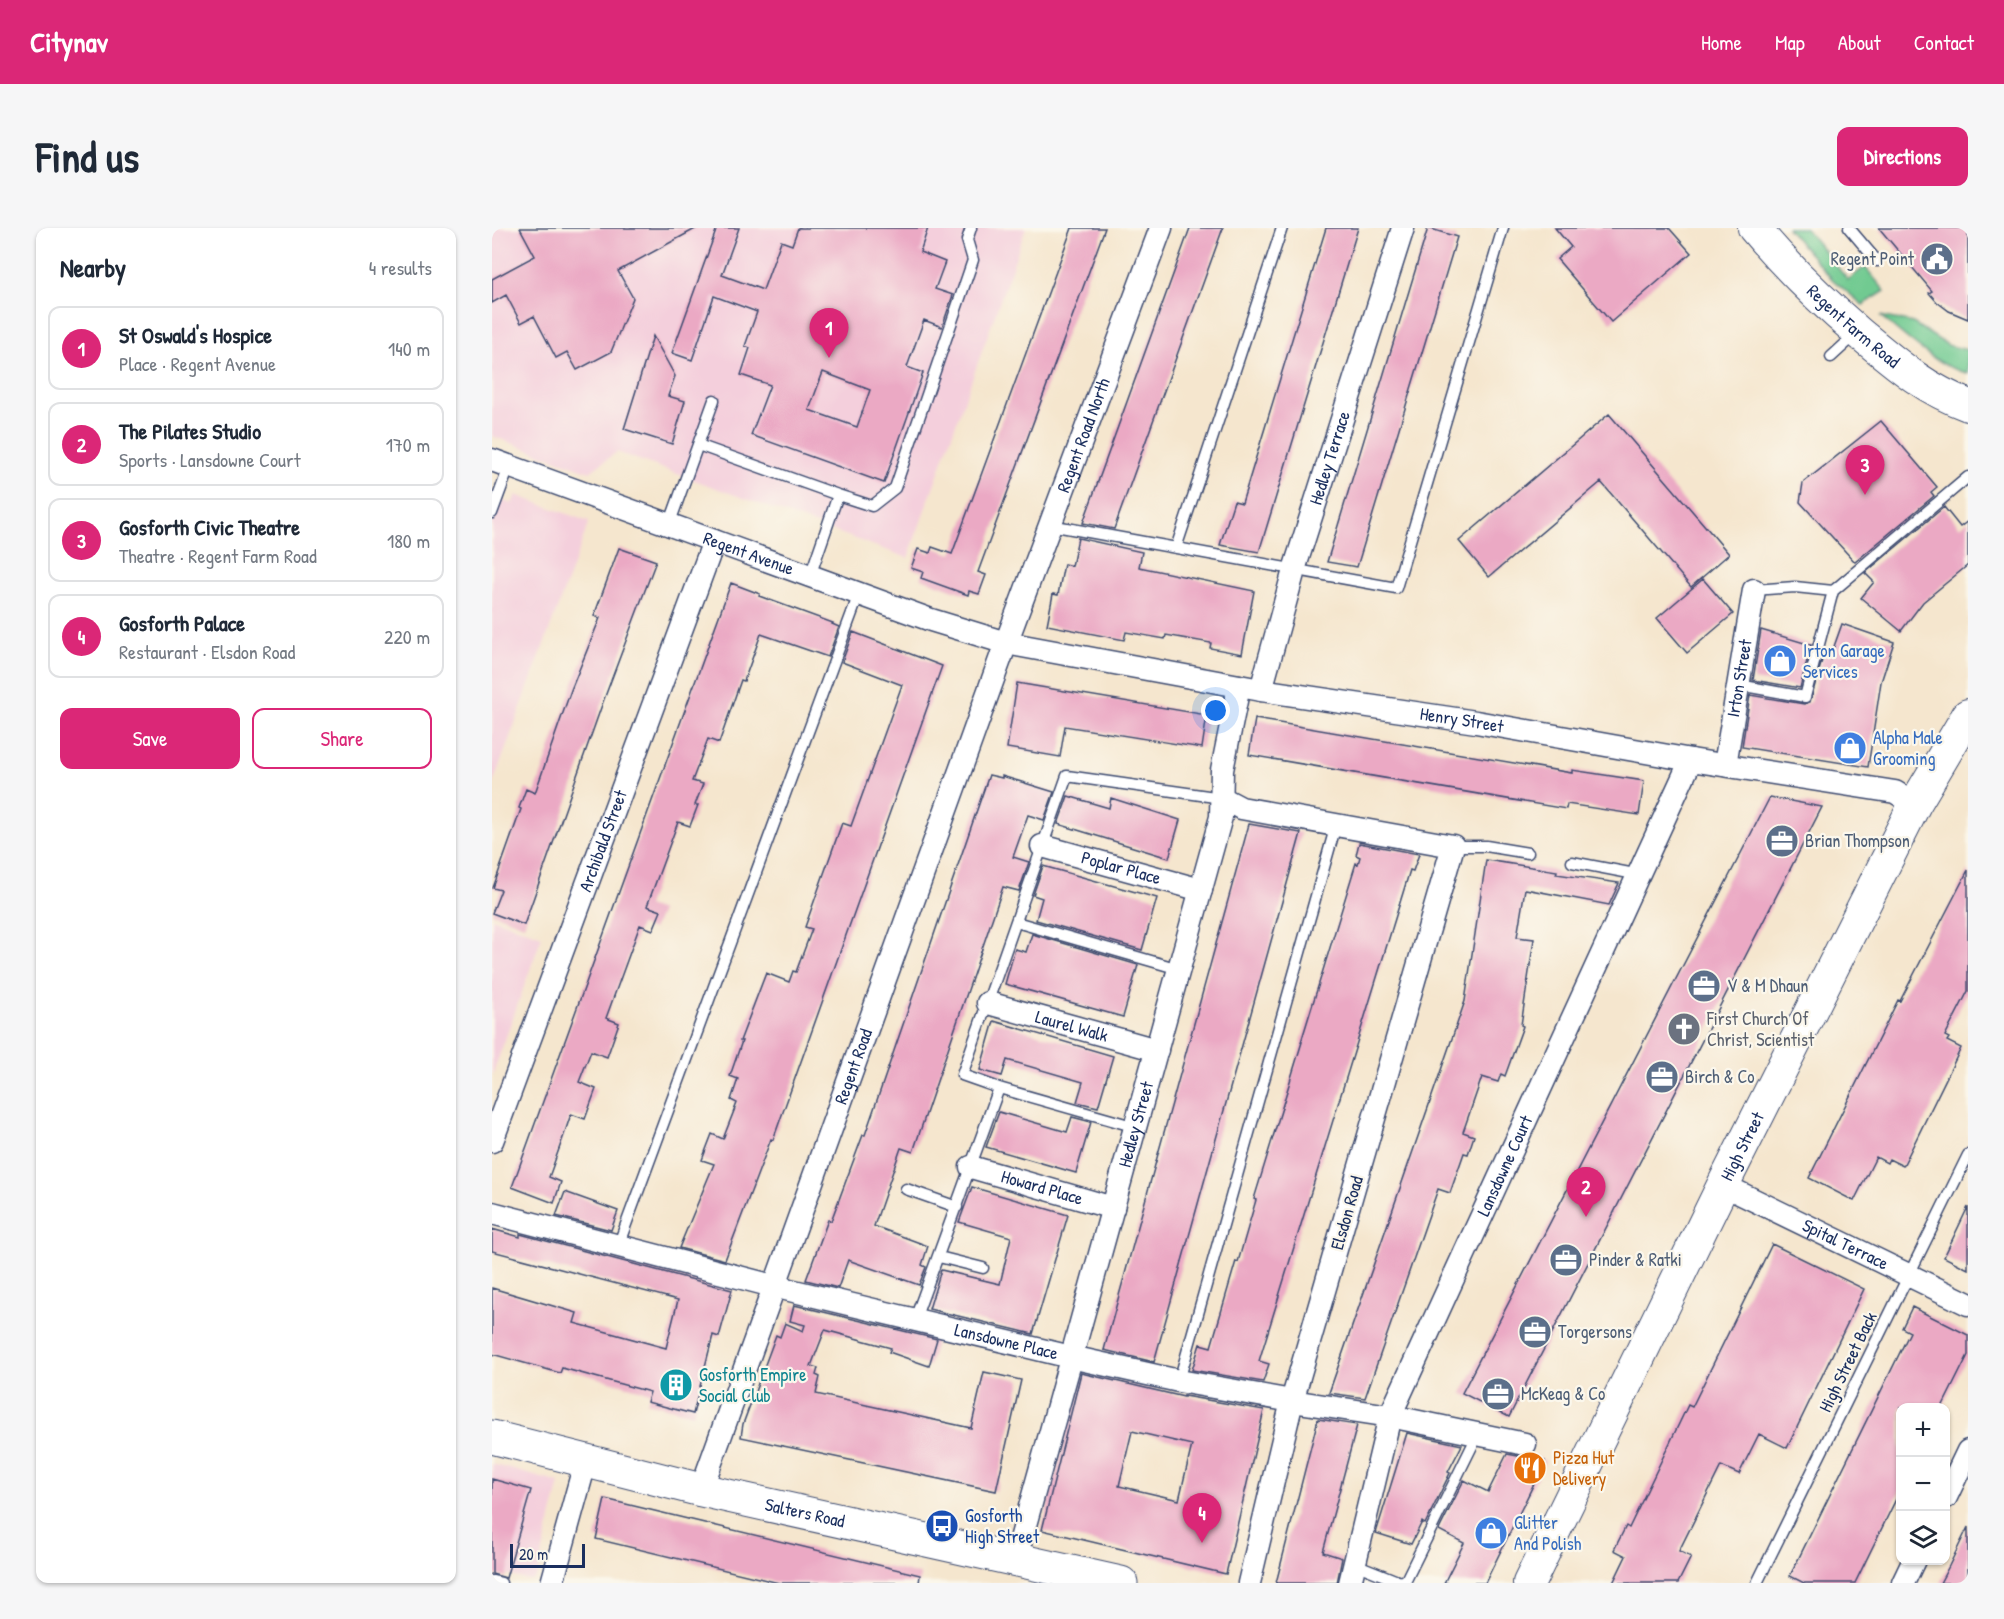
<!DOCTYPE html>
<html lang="en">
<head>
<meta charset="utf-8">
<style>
	:root { --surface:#fff; --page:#f6f6f7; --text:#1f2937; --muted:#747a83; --line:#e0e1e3; --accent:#db2777 }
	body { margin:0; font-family:"Patrick Hand",sans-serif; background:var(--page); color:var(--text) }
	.controls { position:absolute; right:18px; bottom:18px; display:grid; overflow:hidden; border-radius:12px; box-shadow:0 2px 4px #0004 }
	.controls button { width:54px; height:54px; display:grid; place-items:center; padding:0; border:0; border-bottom:2px solid var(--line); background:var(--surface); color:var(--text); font:30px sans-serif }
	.scale { position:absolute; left:18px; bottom:15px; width:75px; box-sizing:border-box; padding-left:6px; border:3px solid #1b2f5e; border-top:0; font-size:16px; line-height:21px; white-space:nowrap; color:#1b2f5e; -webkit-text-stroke:4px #fbf7ec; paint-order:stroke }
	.you { position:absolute; left:724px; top:483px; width:21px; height:21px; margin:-15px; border:4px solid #fff; border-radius:50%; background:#1a73e8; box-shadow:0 0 0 9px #1a73e833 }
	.badge { display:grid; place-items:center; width:39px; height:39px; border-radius:50%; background:var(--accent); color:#fff; font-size:20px; font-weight:700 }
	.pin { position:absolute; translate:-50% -50px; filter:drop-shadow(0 2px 3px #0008) }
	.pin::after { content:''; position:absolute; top:32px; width:21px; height:18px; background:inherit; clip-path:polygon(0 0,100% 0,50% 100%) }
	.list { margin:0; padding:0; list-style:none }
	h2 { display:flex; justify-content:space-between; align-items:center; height:78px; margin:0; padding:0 24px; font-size:26px }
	h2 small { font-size:20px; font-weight:400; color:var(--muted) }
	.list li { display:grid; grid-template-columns:39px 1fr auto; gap:18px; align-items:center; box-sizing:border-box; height:84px; margin:0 12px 12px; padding:0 12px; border:2px solid var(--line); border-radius:12px }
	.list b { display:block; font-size:22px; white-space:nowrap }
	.list p { margin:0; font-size:20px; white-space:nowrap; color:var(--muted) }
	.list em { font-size:20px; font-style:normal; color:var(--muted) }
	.actions { display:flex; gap:12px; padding:18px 24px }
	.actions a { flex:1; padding:14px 0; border:2px solid var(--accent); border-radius:12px; text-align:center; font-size:21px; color:var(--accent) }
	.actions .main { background:var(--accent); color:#fff }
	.icon { flex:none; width:33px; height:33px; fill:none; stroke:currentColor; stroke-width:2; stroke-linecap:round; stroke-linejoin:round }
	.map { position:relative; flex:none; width:1476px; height:1355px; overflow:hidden; border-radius:12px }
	header { display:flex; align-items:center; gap:36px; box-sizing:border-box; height:84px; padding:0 30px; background:var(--accent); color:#fff }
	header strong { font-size:28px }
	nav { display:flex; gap:33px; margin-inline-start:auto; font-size:21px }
	.intro { display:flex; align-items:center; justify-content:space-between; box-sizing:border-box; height:144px; padding:0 36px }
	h1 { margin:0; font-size:42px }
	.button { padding:15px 27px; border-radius:12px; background:var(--accent); color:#fff; font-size:21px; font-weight:700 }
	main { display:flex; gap:36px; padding:0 36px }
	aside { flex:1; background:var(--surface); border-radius:12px; box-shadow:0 2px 4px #0004 }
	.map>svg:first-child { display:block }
</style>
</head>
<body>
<header>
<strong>Citynav</strong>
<nav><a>Home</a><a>Map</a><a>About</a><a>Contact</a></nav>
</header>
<div class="intro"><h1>Find us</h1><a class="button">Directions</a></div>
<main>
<aside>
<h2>Nearby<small>4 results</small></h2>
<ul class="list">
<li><span class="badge">1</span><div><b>St Oswald's Hospice</b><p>Place · Regent Avenue</p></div><em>140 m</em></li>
<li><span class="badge">2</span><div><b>The Pilates Studio</b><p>Sports · Lansdowne Court</p></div><em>170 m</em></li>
<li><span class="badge">3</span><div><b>Gosforth Civic Theatre</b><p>Theatre · Regent Farm Road</p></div><em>180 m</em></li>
<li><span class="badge">4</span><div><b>Gosforth Palace</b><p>Restaurant · Elsdon Road</p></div><em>220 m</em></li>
</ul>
<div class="actions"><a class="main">Save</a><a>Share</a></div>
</aside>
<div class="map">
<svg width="1476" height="1355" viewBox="0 0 1476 1355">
	<rect width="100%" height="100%" fill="#fbf7ec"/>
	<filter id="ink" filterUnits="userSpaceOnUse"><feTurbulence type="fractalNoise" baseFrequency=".0167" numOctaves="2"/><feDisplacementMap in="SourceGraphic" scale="12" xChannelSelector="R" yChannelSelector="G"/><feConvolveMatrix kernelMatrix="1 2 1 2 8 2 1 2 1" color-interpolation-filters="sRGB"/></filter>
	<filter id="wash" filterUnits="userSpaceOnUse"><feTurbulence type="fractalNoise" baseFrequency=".008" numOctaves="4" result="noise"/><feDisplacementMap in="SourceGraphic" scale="24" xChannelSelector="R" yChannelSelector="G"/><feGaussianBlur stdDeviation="1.35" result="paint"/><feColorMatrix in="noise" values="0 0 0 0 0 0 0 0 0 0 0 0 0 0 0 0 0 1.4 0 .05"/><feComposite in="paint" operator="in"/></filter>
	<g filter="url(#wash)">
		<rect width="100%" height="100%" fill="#f5e6ce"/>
		<path fill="#f4cfdc" d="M0,0H534L416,330L125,224L98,244L0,208Z
			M24,267L97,294L0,558V269L20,276Z
			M0,690L50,708L0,848Z
			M0,1236L68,1255L45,1347L41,1352H35L0,1343Z"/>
		<path fill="#71ca91" stroke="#467c78" stroke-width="1.5" d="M1295,0H1313L1356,52L1373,39L1393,63L1371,77L1341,52Z
			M1388,88L1421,95L1455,117L1476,122V145C1445,140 1413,107 1388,88Z"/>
		<g id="blocks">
			<path fill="#eba9c4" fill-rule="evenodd" d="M28,0H205L126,43L141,70L119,124L85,142L75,124L64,130L42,88L29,95L14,67L0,75V51L43,28Z
				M225,0H247L230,47L271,62L289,13L300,17L306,0H436L428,24L453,34L443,61L461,67L450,99L432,92L415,139L431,145L392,255L259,207L278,157L249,147L258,120L253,118L265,84L222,68L200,132L180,125ZM331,144L378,162L365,199L317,182Z
				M580,0H613L486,344L494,347L487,366L477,363L476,367L429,350L431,344L419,340L426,321L438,325L440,319L460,326Z
				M698,0H731L622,301L591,295Z
				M834,0H866L767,324L728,317L742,273L750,275Z
				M936,0L965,9L865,339L835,334Z
				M1063,0H1177L1199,25L1119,94L1065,31L1079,19Z
				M1387,0H1476V91L1457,83L1445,74L1437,65L1440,63Z
				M161,108L183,148L176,168L193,173L180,216L132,201Z
				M1117,186L1237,326L1199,359L1109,254L997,349L967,313Z
				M1389,193L1445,259L1439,264L1442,268L1363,334L1308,274L1311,255Z
				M1452,279L1468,299L1476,293V337L1431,374L1409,403L1369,370L1382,354L1373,345Z
				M586,310L650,324L647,339L762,363L750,426L718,420L719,415L674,407L673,411L634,404L632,412L555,397L561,366L566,367L572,336L580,338Z
				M127,320L164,333L111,474L32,697L0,685L9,662L1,660L29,581L27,580L34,561L43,565L79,462L108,390L102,388Z
				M1211,351L1241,386L1195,425L1165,390Z
				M239,355L268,366L267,368L341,395L340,396L347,399L336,429L269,406L252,453L249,452L227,515L216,511L200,553L211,556L203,577H206L198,598L186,594L155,678L169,683L161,702L148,697L114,790L127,795L115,829L99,823L87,854L104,861L93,891L79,886L72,907L57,949L69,954L62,975L20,959Z
				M1350,396L1402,414L1389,454L1376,539L1250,519L1258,467L1312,476L1318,474L1333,422L1340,424Z
				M1269,402L1319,417L1308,460L1261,452Z
				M361,404L450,438L281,912L279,911L233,1032L187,1020L222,936L210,932L220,906L231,911L245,875L239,872L246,851L238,848L250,813H248L274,745L297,754L301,743L304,744L320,701L313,699L350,595L359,598L410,457L350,434Z
				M525,455L715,487L710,520L573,498L568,529L515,520Z
				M763,491L1080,545V542L1152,553L1147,587L1075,576L1074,581L757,527Z
				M497,547L510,550V548L562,564L552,592L536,587L521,629L537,634L527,663L511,659L421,924L409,920L382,998L436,1018L430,1037L434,1039L427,1057L356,1032L346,1060L314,1052L336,992L339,993L371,907H373Z
				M576,568L617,580L619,570L688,592L677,630L566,596Z
				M1278,569L1330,579L1017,1189L970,1165Z
				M757,596L809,605L786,688L662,1134L612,1122Z
				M867,615L927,626L921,643L918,642L767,1133L777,1136L771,1154L700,1142L708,1116L719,1119L744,1033L746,1034L764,972L762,971L810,814H809L864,635L866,636L868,629L864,627Z
				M994,632L1065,643L1064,646L1127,655L1117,677L1033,661L1025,709L1042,711L1029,797L1031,798L1013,848L1009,846L1006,854L990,849L971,904L982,908L976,926L972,925L958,965L946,961L873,1170L837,1165L973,773Z
				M551,638L665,670L650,722L544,692L550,670L541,667Z
				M1476,642V763L1453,808L1457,810L1455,813L1469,820L1411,938L1397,931L1395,935L1384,929L1362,973L1317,950L1406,772L1408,773Z
				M540,706L646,737L631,789L513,756L523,721L534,724Z
				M502,793L621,828L606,879L585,874L591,854L515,832L510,848L488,842Z
				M507,884L575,904L580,889L599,894L584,945L494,919Z
				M480,959L576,987L541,1106L437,1081L449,1042L508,1056L519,1009L467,994Z
				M73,964L126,983L119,1002L64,988Z
				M1476,979V1041L1452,1029Z
				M0,1001L28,1009V1006L240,1062L227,1109L221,1107L201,1186L155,1174L158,1164L70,1140L68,1145L0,1126V1060L85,1085L82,1095L174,1120L186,1072L0,1023Z
				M1280,1016L1372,1061L1295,1220L1267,1206L1247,1246L1229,1238L1187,1323L1199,1329L1186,1355H1121L1134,1328L1122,1322L1134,1298L1137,1300L1196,1177L1200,1179Z
				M302,1077L445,1111L437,1138L397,1124L399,1120L333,1102L319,1138L326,1140L324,1147L328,1149L324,1166L479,1200L492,1144L529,1152L504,1263L249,1209L251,1196L284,1107L288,1109L293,1095L311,1103L313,1097L298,1093Z
				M1420,1079L1476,1107V1127L1450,1179H1408V1263L1363,1355H1312L1298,1348L1418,1104L1410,1100Z
				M589,1145L692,1169V1168L772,1182L734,1346L550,1302ZM640,1203L700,1217L687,1272L627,1258Z
				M826,1191L865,1197L831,1324L850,1330L845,1355H784Z
				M915,1205L970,1217L956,1244L958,1245L933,1296L930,1294L919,1316L884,1305Z
				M1015,1226L1031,1229L1040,1227L1053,1233L993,1355H952L972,1315L947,1302L972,1252L996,1264Z
				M0,1251L39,1262L14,1350L0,1346Z
				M113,1271L428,1347L427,1355H287L104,1311Z
				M1476,1299V1355H1448L1457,1338Z"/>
		</g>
	</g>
	<g filter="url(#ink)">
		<use href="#blocks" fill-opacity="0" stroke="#3c4a6f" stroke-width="1.5"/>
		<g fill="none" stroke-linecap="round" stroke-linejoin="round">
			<defs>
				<path id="lane" d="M1357,0L1385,33
					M1339,129L1363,107
					M206,217L346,267L318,348
					M346,267L380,278L403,260L481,32L475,12L479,0
					M0,285L17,239
					M177,297L222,172
					M558,297L904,360L1011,0
					M684,320L790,0
					M1262,362L1303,359L1341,363L1476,249
					M1247,457L1313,469L1341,363
					M961,618H994L1036,625
					M1080,634L1148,647
					M524,694L687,741
					M507,860L644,899
					M414,961L465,979
					M126,1018L367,366
					M447,1029L491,1040
					M423,1091L507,860L470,847L575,548L730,570
					M687,1153L844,597
					M863,1336L908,1354L914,1352L986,1206
					M0,1353L9,1355
					M1265,1355L1476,927"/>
				<g id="street">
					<path id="s1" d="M0,232L439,392L514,415L769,462L984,494L1199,532L1403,564L1423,576"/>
					<path id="s2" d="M769,462L802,342L911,0"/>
					<path id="s3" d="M1233,537L1262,362"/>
					<path d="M730,570L749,580L961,618L800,1173L757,1355"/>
					<path id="s4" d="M550,618L709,662"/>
					<path id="s5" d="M496,775L665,822"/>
					<path id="s6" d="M0,913L222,313"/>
					<path id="s7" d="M479,939L621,980"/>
					<path id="s8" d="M1231,957L1476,1076"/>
					<path id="s9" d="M0,985L281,1058L579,1129L687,1153L800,1173L898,1188L1033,1216"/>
					<path id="s10" d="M209,1262L514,415L669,0"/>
					<path d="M1454,1269L1476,1223"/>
					<path id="s11" d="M523,1333L729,589L730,542L747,458"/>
					<path d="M60,1355L94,1232"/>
					<path id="s12" d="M858,1355L898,1188L1199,532"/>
					<path d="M1411,1355L1422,1332"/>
				</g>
				<g id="secondary">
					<path id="s13" d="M1262,0C1293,37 1329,72 1366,104C1401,133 1432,161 1476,177"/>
					<path id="s14" d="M1037,1355L1231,957L1423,576L1476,487"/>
				</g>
				<g id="primary">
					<path id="s15" d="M0,1209L209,1262L629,1355"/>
				</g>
			</defs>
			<use href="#lane" stroke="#3c4a6f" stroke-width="13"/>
			<use href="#street" stroke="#3c4a6f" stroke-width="25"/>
			<use href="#secondary" stroke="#3c4a6f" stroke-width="34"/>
			<use href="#primary" stroke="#3c4a6f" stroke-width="35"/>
			<use href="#lane" stroke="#fff" stroke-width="10"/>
			<use href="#street" stroke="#fff" stroke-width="22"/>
			<use href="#secondary" stroke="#fff" stroke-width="32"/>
			<use href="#primary" stroke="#fff" stroke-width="33"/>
		</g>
	</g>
	<defs>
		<symbol id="civic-disc" viewBox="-11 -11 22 22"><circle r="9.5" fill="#5c6f8a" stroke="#fbf7ec"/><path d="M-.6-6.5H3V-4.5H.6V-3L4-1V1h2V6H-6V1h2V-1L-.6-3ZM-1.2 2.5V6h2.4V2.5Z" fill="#fff"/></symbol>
		<symbol id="shop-disc" viewBox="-11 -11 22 22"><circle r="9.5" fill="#3f7fe0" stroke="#fbf7ec"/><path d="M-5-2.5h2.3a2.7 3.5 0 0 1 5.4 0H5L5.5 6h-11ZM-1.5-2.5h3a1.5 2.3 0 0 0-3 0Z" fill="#fff"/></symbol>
		<symbol id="office-disc" viewBox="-11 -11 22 22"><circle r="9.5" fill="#5c6f8a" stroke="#fbf7ec"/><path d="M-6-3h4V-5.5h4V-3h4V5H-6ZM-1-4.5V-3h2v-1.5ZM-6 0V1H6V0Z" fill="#fff"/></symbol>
		<symbol id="church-disc" viewBox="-11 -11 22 22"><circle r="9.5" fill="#6b7280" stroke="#fbf7ec"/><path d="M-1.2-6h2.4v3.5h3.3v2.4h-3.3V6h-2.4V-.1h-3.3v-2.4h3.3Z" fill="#fff"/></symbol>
		<symbol id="building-disc" viewBox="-11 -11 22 22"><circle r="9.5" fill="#0f9aa8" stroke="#fbf7ec"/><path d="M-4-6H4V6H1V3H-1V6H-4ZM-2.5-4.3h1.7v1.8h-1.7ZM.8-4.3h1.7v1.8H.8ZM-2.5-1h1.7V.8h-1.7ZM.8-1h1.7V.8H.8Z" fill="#fff"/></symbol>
		<symbol id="restaurant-disc" viewBox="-11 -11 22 22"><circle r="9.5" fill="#e8710a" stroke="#fbf7ec"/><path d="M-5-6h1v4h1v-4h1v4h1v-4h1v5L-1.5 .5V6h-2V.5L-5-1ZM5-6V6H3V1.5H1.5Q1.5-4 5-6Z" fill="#fff"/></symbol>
		<symbol id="bus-disc" viewBox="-11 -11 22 22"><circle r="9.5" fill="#1a4fb4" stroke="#fbf7ec"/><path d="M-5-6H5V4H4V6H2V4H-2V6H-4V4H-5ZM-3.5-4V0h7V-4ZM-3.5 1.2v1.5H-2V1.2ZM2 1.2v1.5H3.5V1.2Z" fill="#fff"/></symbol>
	</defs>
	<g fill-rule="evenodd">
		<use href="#civic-disc" x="1426" y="12" width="38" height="38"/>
		<use href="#shop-disc" x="1269" y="414" width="38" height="38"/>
		<use href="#shop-disc" x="1339" y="501" width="38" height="38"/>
		<use href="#office-disc" x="1271" y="594" width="38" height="38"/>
		<use href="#office-disc" x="1193" y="739" width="38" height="38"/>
		<use href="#church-disc" x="1173" y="782" width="38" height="38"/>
		<use href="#office-disc" x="1151" y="830" width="38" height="38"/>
		<use href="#office-disc" x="1055" y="1013" width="38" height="38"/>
		<use href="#office-disc" x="1024" y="1085" width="38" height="38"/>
		<use href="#building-disc" x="165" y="1138" width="38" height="38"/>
		<use href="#office-disc" x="987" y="1147" width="38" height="38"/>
		<use href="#restaurant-disc" x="1019" y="1221" width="38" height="38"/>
		<use href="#bus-disc" x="431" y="1279" width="38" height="38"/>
		<use href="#shop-disc" x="980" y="1286" width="38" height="38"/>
	</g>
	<g text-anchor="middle" stroke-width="4.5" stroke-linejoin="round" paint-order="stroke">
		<g font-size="18" fill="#4e5e75" stroke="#fbf7ec" text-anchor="start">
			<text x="1422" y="37" text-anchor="end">Regent Point</text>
			<text x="1313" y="619">Brian Thompson</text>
			<text x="1235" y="764">V &amp; M Dhaun</text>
			<text x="1193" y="855">Birch &amp; Co</text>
			<text x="1097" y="1038">Pinder &amp; Ratki</text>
			<text x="1066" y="1110">Torgersons</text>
			<text x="1029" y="1172">McKeag &amp; Co</text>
		</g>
		<g font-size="18" fill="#1b2f5e" stroke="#fbf7ec">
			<text dy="6" stroke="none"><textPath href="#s13" startOffset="140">Regent Farm Road</textPath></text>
			<text dy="6" stroke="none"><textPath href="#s10" startOffset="1122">Regent Road North</textPath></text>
			<text dy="6" stroke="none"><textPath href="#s2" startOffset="242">Hedley Terrace</textPath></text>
			<text dy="6" stroke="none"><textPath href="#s1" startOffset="273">Regent Avenue</textPath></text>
			<text dy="6" stroke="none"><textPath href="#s3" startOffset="88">Irton Street</textPath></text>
			<text dy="6" stroke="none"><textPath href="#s1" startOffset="1008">Henry Street</textPath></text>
			<text dy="6" stroke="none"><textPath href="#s6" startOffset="320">Archibald Street</textPath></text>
			<text dy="6" stroke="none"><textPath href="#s4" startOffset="82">Poplar Place</textPath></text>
			<text dy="6" stroke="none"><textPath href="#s5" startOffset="87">Laurel Walk</textPath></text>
			<text dy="6" stroke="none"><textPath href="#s10" startOffset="450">Regent Road</textPath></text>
			<text dy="6" stroke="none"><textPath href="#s11" startOffset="453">Hedley Street</textPath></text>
			<text dy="6" stroke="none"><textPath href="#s14" startOffset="486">High Street</textPath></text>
			<text dy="6" stroke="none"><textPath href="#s12" startOffset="447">Lansdowne Court</textPath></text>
			<text dy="6" stroke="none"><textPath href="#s7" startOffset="74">Howard Place</textPath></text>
			<text transform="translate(855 985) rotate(-74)" y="6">Elsdon Road</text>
			<text dy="6" stroke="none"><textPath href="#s8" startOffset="136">Spital Terrace</textPath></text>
			<text dy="6" stroke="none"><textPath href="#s9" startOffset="530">Lansdowne Place</textPath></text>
			<text transform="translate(1356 1134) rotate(-64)" y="6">High Street Back</text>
			<text dy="6" stroke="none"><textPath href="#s15" startOffset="322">Salters Road</textPath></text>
		</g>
		<g font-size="18" fill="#366cbe" stroke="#fbf7ec" text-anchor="start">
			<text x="1311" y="429">Irton Garage<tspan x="1311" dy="21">Services</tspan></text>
			<text x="1381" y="516">Alpha Male<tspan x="1381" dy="21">Grooming</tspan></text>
			<text x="1022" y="1301">Glitter<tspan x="1022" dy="21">And Polish</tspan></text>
		</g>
		<g font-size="18" fill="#5b616d" stroke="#fbf7ec" text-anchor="start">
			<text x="1215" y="797">First Church Of<tspan x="1215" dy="21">Christ, Scientist</tspan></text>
		</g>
		<g font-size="18" fill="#0d838f" stroke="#fbf7ec" text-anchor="start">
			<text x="207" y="1153">Gosforth Empire<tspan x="207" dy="21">Social Club</tspan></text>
		</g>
		<g font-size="18" fill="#c56008" stroke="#fbf7ec" text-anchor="start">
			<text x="1061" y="1236">Pizza Hut<tspan x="1061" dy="21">Delivery</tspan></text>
		</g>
		<g font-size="18" fill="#164399" stroke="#fbf7ec" text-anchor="start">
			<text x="473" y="1294">Gosforth<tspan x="473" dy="21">High Street</tspan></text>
		</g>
	</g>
</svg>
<div class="controls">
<button>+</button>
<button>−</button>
<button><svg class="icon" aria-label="layers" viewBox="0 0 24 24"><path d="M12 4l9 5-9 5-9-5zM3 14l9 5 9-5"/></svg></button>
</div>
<div class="scale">20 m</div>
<div class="you"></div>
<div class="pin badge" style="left:337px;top:130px">1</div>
<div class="pin badge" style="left:1094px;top:989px">2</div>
<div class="pin badge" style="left:1373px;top:267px">3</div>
<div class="pin badge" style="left:710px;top:1315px">4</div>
</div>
</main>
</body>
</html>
